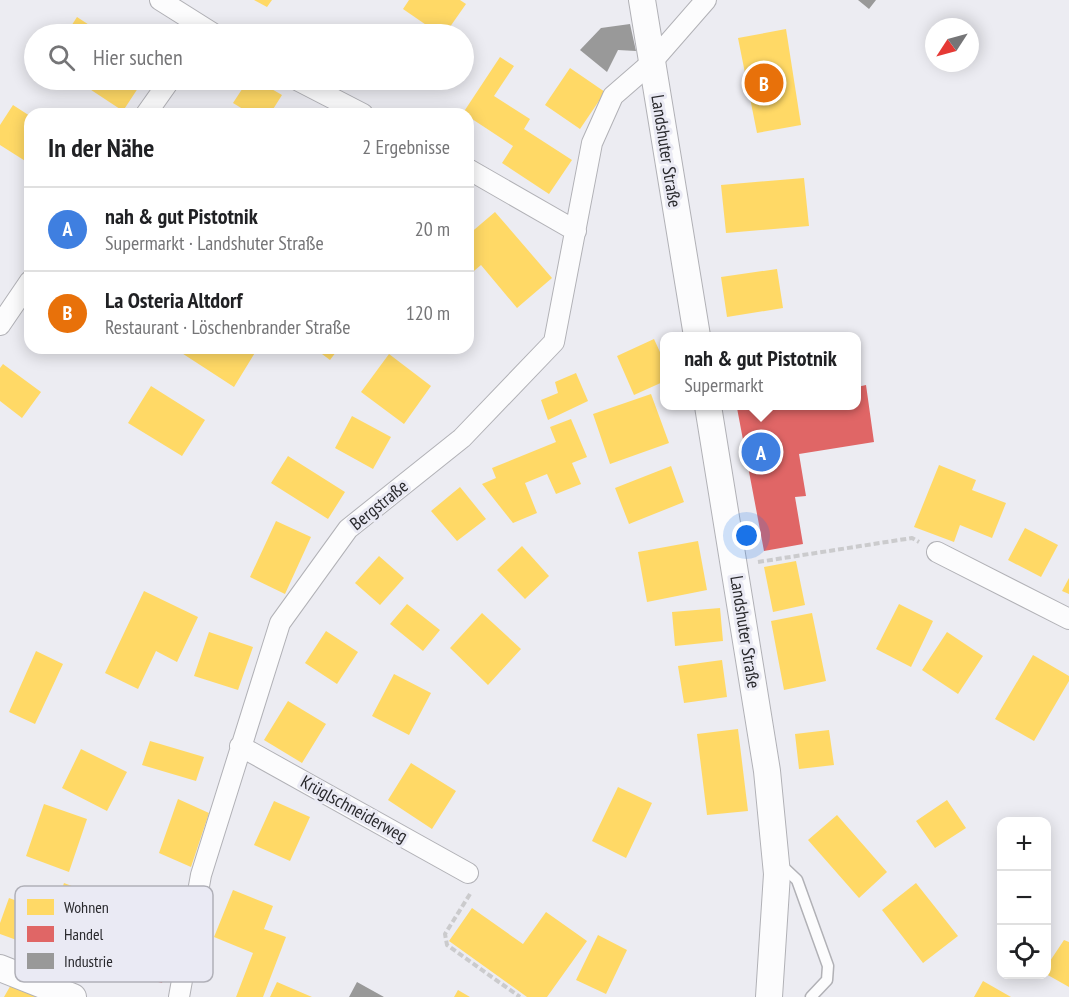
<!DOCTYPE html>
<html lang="de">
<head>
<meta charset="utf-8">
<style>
	:root { --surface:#fff; --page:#f2f2f2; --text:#202124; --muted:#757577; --line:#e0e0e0; --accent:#111827 }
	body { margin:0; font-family:"PT Sans Narrow",sans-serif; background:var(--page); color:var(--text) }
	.controls { position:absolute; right:18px; bottom:18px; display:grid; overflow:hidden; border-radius:12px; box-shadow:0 3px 15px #0003 }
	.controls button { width:54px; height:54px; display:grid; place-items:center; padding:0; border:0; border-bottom:2px solid var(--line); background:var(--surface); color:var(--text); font:30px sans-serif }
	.compass { position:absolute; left:925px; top:18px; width:54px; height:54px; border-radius:50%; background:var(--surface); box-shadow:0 3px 15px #0003; rotate:234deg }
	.you { position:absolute; left:747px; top:536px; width:21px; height:21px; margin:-15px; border:4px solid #fff; border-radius:50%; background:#1a73e8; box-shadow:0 0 0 9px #1a73e833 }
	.badge { display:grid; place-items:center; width:39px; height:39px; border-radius:50%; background:var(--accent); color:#fff; font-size:20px; font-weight:700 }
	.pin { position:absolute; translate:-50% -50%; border:3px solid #fff; box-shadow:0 2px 6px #0006 }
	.popup { position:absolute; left:660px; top:332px; width:201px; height:78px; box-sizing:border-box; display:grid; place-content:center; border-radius:12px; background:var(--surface); filter:drop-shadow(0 2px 4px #0005); font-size:20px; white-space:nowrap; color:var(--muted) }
	.popup b { font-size:22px; color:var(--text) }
	.popup::after { content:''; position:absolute; left:50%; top:100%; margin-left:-12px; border:12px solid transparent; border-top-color:var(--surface) }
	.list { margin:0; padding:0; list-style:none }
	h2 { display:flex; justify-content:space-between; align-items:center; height:78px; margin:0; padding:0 24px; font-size:26px }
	h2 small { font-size:20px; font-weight:400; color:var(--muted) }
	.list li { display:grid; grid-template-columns:39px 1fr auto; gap:18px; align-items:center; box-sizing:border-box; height:84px; padding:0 24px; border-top:2px solid var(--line) }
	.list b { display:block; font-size:22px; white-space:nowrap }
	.list p { margin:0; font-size:20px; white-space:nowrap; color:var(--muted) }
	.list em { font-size:20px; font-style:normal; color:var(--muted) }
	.icon { flex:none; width:33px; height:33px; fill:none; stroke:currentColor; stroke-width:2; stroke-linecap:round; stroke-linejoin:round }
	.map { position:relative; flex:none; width:1069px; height:997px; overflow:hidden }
	.search { position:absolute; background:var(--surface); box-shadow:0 3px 15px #0003; left:24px; top:24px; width:450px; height:66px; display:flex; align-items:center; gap:15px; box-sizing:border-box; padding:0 21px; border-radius:33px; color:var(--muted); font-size:22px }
	.panel { position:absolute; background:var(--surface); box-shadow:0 3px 15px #0003; left:24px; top:108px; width:450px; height:246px; border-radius:18px }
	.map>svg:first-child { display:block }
</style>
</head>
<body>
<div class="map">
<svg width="1069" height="997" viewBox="0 0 1069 997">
	<rect width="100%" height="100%" fill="#ececf2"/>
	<path fill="#ffd966" d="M254,0H272L267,7Z
		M409,0H460L466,4L445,34H433L435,31L403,9Z
		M77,17L103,34H66Z
		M786,29L801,125L757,133L738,38Z
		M500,57L514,66L494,96L530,119L524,129L572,160L549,194L502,163L513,146L463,113Z
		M570,68L605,92L580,129L545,105Z
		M76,80H138L142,82L123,111Z
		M248,80H256L282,95L270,114H251L233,103Z
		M13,105L30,116V164L0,145V125Z
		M804,178L809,226L726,233L721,185Z
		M495,212L552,278L517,308L481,265L468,276V235Z
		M777,269L783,308L727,317L721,277Z
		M654,339L665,363V381L634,395L617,356Z
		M174,348H250L256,351L234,387Z
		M314,348H339L330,360Z
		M389,354L431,386L404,424L361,392Z
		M3,364L41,392L22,418L0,401V368Z
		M576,373L588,401L548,420L541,400L558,393L555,382Z
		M151,386L205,420L182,456L128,423Z
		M651,394L669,443L610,464L593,414Z
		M352,416L391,437L373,469L335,448Z
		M571,419L587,457L572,463L581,484L556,494L547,474L525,483L537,513L513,523L482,484L496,478L492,468L556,442L550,427Z
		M288,456L345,492L328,519L271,483Z
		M939,465L976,480L972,490L1006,503L992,538L960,525L954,542L914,527Z
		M671,466L684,502L629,524L615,488Z
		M460,487L486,519L457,541L431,511Z
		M276,521L311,537L285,594L250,577Z
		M1025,528L1058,545L1041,577L1008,560Z
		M698,541L707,590L647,602L638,552Z
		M522,546L549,576L525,599L497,570Z
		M379,556L404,578L380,605L355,583Z
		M796,561L805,605L773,612L764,567Z
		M1069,578V594L1062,591Z
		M144,591L198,617L177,662L156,651L138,689L105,673Z
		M407,604L440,630L423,651L390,624Z
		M899,604L933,621L911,667L876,649Z
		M720,608L723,641L675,646L672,612Z
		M482,613L521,649L488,685L450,648Z
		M812,613L826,681L784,690L771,621Z
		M326,631L358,652L337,684L305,663Z
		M209,632L253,647L238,690L194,676Z
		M947,632L983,656L958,694L922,670Z
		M36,651L63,664L35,724L9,712Z
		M1033,655L1069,676V681L1034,741L995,719Z
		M722,660L727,697L684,703L678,666Z
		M394,674L431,693L409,735L372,716Z
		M288,701L326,724L302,763L264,740Z
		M738,729L748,811L707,815L697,734Z
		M829,730L834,765L799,769L795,734Z
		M150,741L204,757L196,781L142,765Z
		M81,749L127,772L107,811L62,788Z
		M411,763L456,791L432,829L388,800Z
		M618,787L652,803L626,858L592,841Z
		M178,799L209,813L191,867L159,853Z
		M947,800L966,828L935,848L916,821Z
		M274,801L310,817L290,861L254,845Z
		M44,804L87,819L69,872L26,856Z
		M837,815L887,872L859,898L808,840Z
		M64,883L95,895L82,932L104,939L94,968L0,934V923L9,898L53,914Z
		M916,883L958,936L923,963L882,910Z
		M233,890L273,906L264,929L286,937L263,997H236L253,953L214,937Z
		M472,908L523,944L546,912L587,941L547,997H527L449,941Z
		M598,935L627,950L606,994L576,980Z
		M1064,940L1069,942V987L1046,974V967Z
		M983,981L1011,997H974Z
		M277,982L312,997H270Z
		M12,983L36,997H4Z
		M458,990L470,997H454Z"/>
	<path fill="#e06666" d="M866,385L874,442L799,454L806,496L795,497L803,544L764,551L737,408L857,406V387Z
		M128,893L182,908L162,983L108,969Z"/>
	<path fill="#999" d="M858,0H876L869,9Z
		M630,24L636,51L618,50L607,72L580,50L601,28Z
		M357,982L384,997H349Z"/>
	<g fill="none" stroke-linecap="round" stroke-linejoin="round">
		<defs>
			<path id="service" d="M780,864L797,880L828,966L827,980L811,997"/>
			<path id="minor" d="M160,0L214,34
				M297,80L363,114
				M146,114L170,80
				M468,169L576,231
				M0,325L30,281
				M937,552L1069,619
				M240,746L468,873
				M179,997L201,875L280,623L348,529L462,438L554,342L592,143L613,96L651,63L706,0"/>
			<path id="tertiary" d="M642,0L697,336
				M708,406L767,771L777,874L769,997
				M0,968L73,997"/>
		</defs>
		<use href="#service" stroke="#b1b1b6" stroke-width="13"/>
		<use href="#minor" stroke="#b1b1b6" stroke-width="22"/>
		<use href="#tertiary" stroke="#b1b1b6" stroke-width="28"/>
		<path stroke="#cbcbcd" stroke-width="4" stroke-dasharray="6 3" stroke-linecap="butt" d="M758,562L912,538L919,542
			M470,894L445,934L447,945L520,997"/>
		<use href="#service" stroke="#fcfcfd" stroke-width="10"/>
		<use href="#minor" stroke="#fcfcfd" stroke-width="20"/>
		<use href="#tertiary" stroke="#fcfcfd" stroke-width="26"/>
	</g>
	<g text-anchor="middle" stroke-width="6" stroke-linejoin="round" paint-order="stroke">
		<g font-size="18" fill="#29292d" stroke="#eaeaf4">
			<text transform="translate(666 151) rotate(81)" y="6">Landshuter Straße</text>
			<text transform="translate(379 505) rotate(-39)" y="6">Bergstraße</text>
			<text transform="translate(745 632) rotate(81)" y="6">Landshuter Straße</text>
			<text transform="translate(354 809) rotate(29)" y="6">Krüglschneiderweg</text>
		</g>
	</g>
	<rect x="15" y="886" width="198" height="96" rx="9" fill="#eaeaf4" stroke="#b0b0b8" stroke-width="1.5"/>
	<rect x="27" y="899" width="27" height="16" fill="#ffd966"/>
	<rect x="27" y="926" width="27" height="16" fill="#e06666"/>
	<rect x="27" y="953" width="27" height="16" fill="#999"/>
	<g font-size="16" fill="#29292d">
		<text x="64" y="913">Wohnen</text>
		<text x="64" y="940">Handel</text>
		<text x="64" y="967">Industrie</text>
	</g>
</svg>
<div class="controls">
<button>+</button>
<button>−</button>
<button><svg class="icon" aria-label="locate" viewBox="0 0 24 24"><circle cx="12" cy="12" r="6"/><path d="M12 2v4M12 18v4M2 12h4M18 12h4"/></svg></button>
</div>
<svg class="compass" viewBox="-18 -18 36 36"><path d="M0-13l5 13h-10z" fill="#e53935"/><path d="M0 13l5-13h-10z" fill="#757577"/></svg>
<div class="you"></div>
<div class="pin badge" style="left:761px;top:452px;background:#3f7fe0">A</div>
<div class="popup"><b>nah &amp; gut Pistotnik</b>Supermarkt</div>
<div class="pin badge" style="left:764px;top:83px;background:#e8710a">B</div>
<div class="search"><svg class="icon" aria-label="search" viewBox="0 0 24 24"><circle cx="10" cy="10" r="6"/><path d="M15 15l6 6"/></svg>Hier suchen</div>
<section class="panel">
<h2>In der Nähe<small>2 Ergebnisse</small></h2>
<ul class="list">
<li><span class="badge" style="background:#3f7fe0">A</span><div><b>nah &amp; gut Pistotnik</b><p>Supermarkt · Landshuter Straße</p></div><em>20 m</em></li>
<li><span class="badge" style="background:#e8710a">B</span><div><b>La Osteria Altdorf</b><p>Restaurant · Löschenbrander Straße</p></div><em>120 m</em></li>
</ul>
</section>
</div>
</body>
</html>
